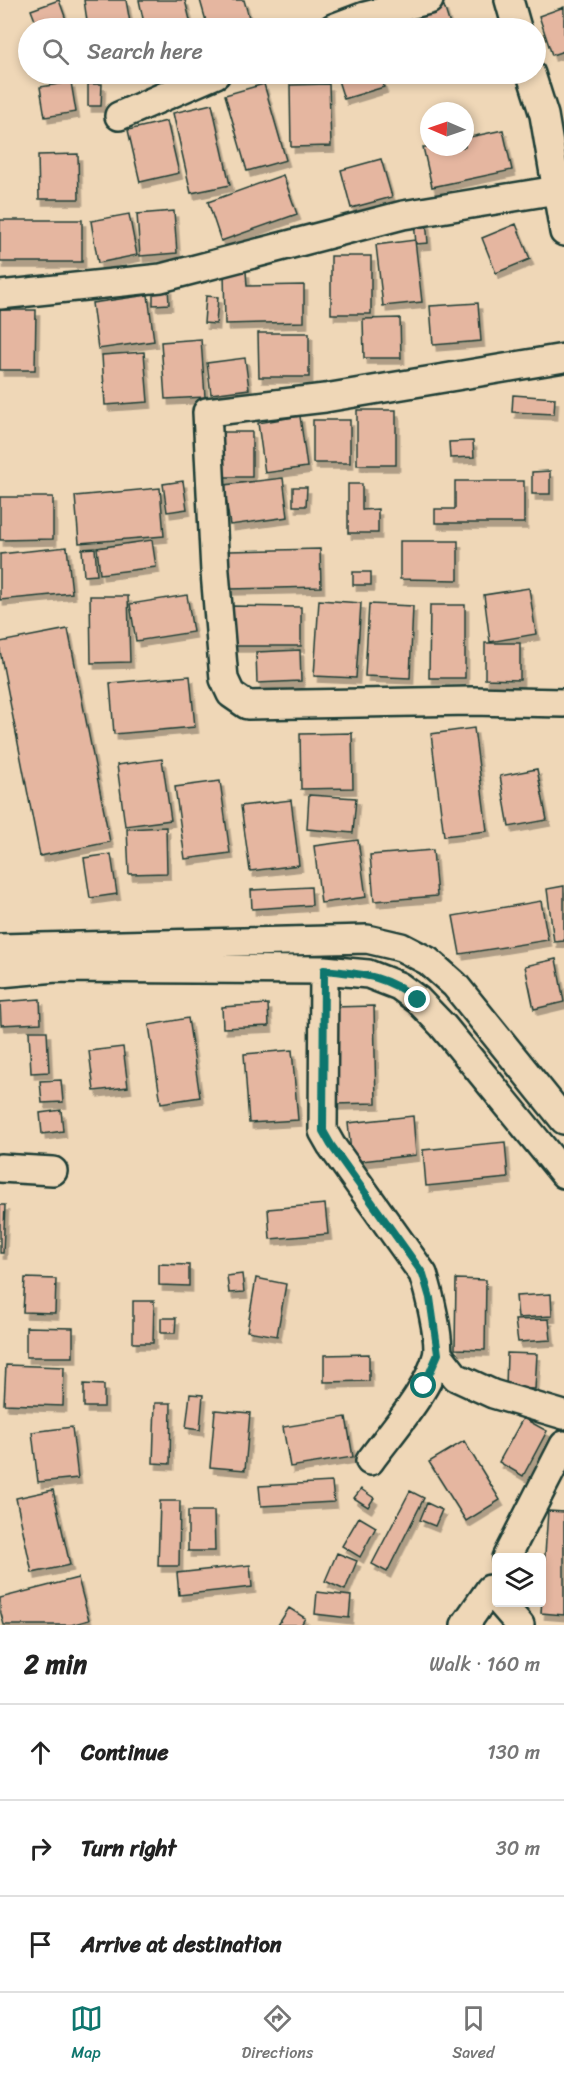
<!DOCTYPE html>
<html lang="en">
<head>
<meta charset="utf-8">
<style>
	:root { --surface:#fff; --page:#f2f2f2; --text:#222; --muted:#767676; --line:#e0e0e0; --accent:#0f766e }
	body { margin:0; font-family:Sriracha,sans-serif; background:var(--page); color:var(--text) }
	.controls { position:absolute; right:18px; bottom:18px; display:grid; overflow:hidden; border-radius:6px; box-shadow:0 3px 9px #0003 }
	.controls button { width:54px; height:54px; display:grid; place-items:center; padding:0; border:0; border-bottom:2px solid var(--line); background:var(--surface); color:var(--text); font:30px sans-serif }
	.compass { position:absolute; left:420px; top:102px; width:54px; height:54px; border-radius:50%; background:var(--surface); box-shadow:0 3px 9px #0003; rotate:272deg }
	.stop { position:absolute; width:18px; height:18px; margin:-14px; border:4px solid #0f766e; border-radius:50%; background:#fff }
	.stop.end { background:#0f766e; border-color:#fff; box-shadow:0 2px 6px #0008 }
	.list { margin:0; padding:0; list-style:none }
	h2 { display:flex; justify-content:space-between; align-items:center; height:78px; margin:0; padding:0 24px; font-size:26px }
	h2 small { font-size:20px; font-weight:400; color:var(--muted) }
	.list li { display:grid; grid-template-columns:39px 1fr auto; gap:18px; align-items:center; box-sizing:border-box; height:96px; padding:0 24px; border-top:2px solid var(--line) }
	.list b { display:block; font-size:22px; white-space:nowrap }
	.list em { font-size:20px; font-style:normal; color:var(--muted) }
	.icon { flex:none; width:33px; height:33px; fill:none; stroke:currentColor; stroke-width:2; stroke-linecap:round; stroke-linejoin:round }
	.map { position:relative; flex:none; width:564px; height:1625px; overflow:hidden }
	.search { position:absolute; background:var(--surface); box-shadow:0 3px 9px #0003; left:18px; right:18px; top:18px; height:66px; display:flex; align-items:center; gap:15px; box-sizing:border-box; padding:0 21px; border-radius:33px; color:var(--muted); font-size:22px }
	.sheet { height:366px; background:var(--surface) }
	nav { display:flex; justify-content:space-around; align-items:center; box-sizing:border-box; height:84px; border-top:2px solid var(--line); background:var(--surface); font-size:16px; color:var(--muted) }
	nav a { display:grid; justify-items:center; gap:3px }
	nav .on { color:var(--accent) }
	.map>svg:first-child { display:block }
</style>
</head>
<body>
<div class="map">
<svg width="564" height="1625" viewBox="0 0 564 1625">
	<defs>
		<filter id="shadow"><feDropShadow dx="3.5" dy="6" stdDeviation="0" flood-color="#0004"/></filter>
	</defs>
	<rect width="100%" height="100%" fill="#efd7b7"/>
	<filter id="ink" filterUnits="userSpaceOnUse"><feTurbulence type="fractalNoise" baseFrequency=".0167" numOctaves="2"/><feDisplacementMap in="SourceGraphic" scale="12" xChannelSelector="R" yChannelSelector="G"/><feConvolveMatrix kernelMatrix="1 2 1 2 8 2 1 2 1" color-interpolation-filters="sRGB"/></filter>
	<g filter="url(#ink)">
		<path fill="#e5b6a0" stroke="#1f3d34" stroke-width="1.5" filter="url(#shadow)" d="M59,0L69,28H38L31,10Z
			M84,0H126L131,28H88Z
			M139,0H185L192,28H145Z
			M200,0H244L252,28H208Z
			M444,6L451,28H380L379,26Z
			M564,7V51L552,55L539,16Z
			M336,74H380L384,87L344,99Z
			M71,82L76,112L45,117L40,87Z
			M88,84H102L101,106H88Z
			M264,84L286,160L247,171L225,95Z
			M329,84L331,146L291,147L290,85Z
			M212,104L230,185L191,193L173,113Z
			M167,121L179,173L140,182L128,130Z
			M503,130L512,170L432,187L423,147H465V138Z
			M78,154L79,199H39L38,155Z
			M381,159L392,197L351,208L341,170Z
			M283,175L297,214L221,241L208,202Z
			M174,211L177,253L140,256L137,214Z
			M129,214L137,255L98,263L91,221Z
			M0,220H82V262H0Z
			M426,220L428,243L416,244L414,221Z
			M516,224L530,259L496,273L482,238Z
			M415,240L422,302L383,306L376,245Z
			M331,256H371V314H331Z
			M224,271H246L247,286L304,285V322L225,324Z
			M168,287L169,304L153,305V288Z
			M148,295L154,341L98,349L92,303Z
			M206,296L218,297L216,324L204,323Z
			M478,303L481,341L433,345L430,306Z
			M0,310H36L35,370H0Z
			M400,318L401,358H364L363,319Z
			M258,333H309V377H259Z
			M201,339L205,397L165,399L161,342Z
			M144,352L148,402L105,405L102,355Z
			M245,358L249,389L211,394L207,363Z
			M513,395L555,398L554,414L512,412Z
			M357,410H396V465H357Z
			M300,416L307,467L265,473L258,423Z
			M313,420H350V463H313Z
			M213,432H252V477H212Z
			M473,441L474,457L450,458L449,442Z
			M550,471V494H532V472Z
			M283,478L288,517L230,525L224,485Z
			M183,481L187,509L167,512L163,484Z
			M455,481H524V523H435V509H455Z
			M348,484H362V510L378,509V533H348Z
			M293,487H307L306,506H293Z
			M160,488L164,536L79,543L75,496Z
			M0,497H53V539L0,540Z
			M152,540L156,567L100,574L97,548Z
			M400,541H458V580L400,579Z
			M67,547L72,593L0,600V554Z
			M95,548L97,575L84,576L82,549Z
			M320,549L321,587L229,589V551Z
			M353,572H371V585H353Z
			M529,588L536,634L490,642L484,595Z
			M187,595L193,632L136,641L130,604Z
			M90,596H128L130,662L91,663Z
			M319,600L361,603L356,678L314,676Z
			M369,604L413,606L410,678L365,676Z
			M430,605H465V678H429Z
			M230,606L301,607V646H230Z
			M68,629L110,842L40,856L0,651V642Z
			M485,643H520V680L485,679Z
			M300,650L301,681L257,683L256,652Z
			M190,676L195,727L114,734L110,683Z
			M474,728L487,831L444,836L431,734Z
			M352,733L353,788L301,789L300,734Z
			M162,759L171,820L125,826L117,765Z
			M537,769L547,820L509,827L500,776Z
			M220,781L230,853L185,859L175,787Z
			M309,795L356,798L353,833L307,829Z
			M291,800L299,865L250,871L241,806Z
			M166,827L167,873L129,874L127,829Z
			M358,840L366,897L321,903L314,846Z
			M433,850L437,896L374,901L370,855Z
			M111,854L117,894L90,898L84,858Z
			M564,886V941L554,942L547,889Z
			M311,887L312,905L252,909L251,890Z
			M541,901L548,940L460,954L453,916Z
			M556,959L564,1002L534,1009L525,966Z
			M40,999L41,1023L1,1025L0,1002Z
			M268,1004L269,1026L223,1028L222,1007Z
			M374,1006L376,1103L334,1104L332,1007Z
			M188,1018L200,1097L161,1103L149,1025Z
			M29,1031H47L49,1072L31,1073Z
			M123,1047L128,1087L94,1091L89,1051Z
			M292,1050L298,1120L249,1123L244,1054Z
			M61,1080L63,1102L42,1103L40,1081Z
			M61,1110L63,1131L42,1134L40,1113Z
			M413,1116L416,1155L352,1162L348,1123Z
			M505,1142L508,1178L426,1186L423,1150Z
			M325,1204L328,1234L270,1239L268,1209Z
			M0,1205H5L3,1253H0Z
			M159,1264L189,1265V1286L159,1285Z
			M242,1274L244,1292L229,1293L227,1276Z
			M25,1278L56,1279L55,1313L23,1312Z
			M256,1278L286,1284L277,1336L247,1331Z
			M456,1279L486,1280L485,1350L455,1349Z
			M551,1294L552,1316L518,1318L516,1296Z
			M133,1301H154L153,1343H133Z
			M161,1318H176L175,1333H161Z
			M549,1319L551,1340L518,1342L515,1320Z
			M26,1327L73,1328V1357H26Z
			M507,1353L537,1354L535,1389L506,1388Z
			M369,1354V1381L324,1382V1355Z
			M6,1365L64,1367L63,1406L4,1404Z
			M84,1384L104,1385V1407H84Z
			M190,1394L203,1395L200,1430L186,1428Z
			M155,1403H171L170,1464L153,1463Z
			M215,1410L250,1413L245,1470L210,1467Z
			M346,1417L353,1457L290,1467L283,1427Z
			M523,1418L547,1431L523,1476L499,1462Z
			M72,1427L78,1478L38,1482L32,1432Z
			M464,1441L500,1500L466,1521L429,1462Z
			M332,1482L334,1502L261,1506L259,1486Z
			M361,1489L374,1498L368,1507L354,1498Z
			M53,1490L70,1565L32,1573L16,1498Z
			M410,1491L424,1498L387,1572L372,1564Z
			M160,1501H180L179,1566H158Z
			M427,1503L442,1510L435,1526L420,1520Z
			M188,1511H214L215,1551H188Z
			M548,1511L564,1512V1615L541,1613Z
			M359,1517L376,1527L360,1557L342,1546Z
			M337,1553L357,1561L345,1590L325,1581Z
			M250,1565L252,1587L179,1595L177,1573Z
			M78,1578L89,1620L71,1625H4L0,1610V1598Z
			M317,1592L351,1596L349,1618L315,1614Z
			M289,1608L305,1618L301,1625H278Z"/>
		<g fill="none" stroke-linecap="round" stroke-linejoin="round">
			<defs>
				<path id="minor" d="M509,0L517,28
					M333,28L365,16L429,0
					M531,74L544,115L564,232
					M119,116L216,74
					M0,295L161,278L403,215L557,190
					M564,358L325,398L207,412L215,572L224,679L231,694L247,705L471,701L564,703
					M0,948L367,939L401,947L428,961L455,985L564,1120
					M324,970L323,1131L331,1145L423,1274C428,1289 441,1341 437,1356C429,1390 391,1432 370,1461
					M0,973L56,968L324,970L368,974L399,986L418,1000L443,1026L564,1174
					M0,1168L53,1171
					M438,1354L456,1377L493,1394L564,1415
					M506,1558L564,1445
					M500,1602L520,1625
					M465,1625L490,1589"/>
			</defs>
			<use href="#minor" stroke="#1f3d34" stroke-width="32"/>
			<use href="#minor" stroke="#efd7b7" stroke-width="27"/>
		</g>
	</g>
	<g fill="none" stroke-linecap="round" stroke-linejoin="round" filter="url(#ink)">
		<path stroke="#0f766e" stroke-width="8" d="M418,1000C385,975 363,974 324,970L323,1131L331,1145L423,1274L430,1298L438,1354L424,1386"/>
	</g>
</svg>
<div class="controls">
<button><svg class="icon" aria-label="layers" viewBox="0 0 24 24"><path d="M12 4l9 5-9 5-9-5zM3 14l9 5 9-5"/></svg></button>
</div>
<svg class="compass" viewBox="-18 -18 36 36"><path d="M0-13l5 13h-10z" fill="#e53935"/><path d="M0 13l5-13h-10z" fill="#767676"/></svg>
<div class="stop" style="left:424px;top:1386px"></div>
<div class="stop end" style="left:418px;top:1000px"></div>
<div class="search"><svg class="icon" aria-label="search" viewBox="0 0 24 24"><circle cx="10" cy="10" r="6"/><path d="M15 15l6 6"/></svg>Search here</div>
</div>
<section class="sheet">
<h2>2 min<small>Walk · 160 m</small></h2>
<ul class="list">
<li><svg class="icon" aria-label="ahead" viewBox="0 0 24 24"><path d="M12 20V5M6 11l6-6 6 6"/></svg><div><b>Continue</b></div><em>130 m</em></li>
<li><svg class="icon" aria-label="right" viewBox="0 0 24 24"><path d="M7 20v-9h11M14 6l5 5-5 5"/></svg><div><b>Turn right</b></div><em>30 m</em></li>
<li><svg class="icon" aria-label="arrive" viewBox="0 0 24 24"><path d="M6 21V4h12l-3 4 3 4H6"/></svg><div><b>Arrive at destination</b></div></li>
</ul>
</section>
<nav>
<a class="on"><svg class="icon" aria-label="map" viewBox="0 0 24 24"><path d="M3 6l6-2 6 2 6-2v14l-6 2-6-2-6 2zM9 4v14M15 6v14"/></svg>Map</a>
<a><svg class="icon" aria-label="directions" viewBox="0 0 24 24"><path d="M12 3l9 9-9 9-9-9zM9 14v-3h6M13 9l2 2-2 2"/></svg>Directions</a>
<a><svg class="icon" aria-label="saved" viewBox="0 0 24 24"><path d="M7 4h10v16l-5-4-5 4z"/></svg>Saved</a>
</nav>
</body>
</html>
